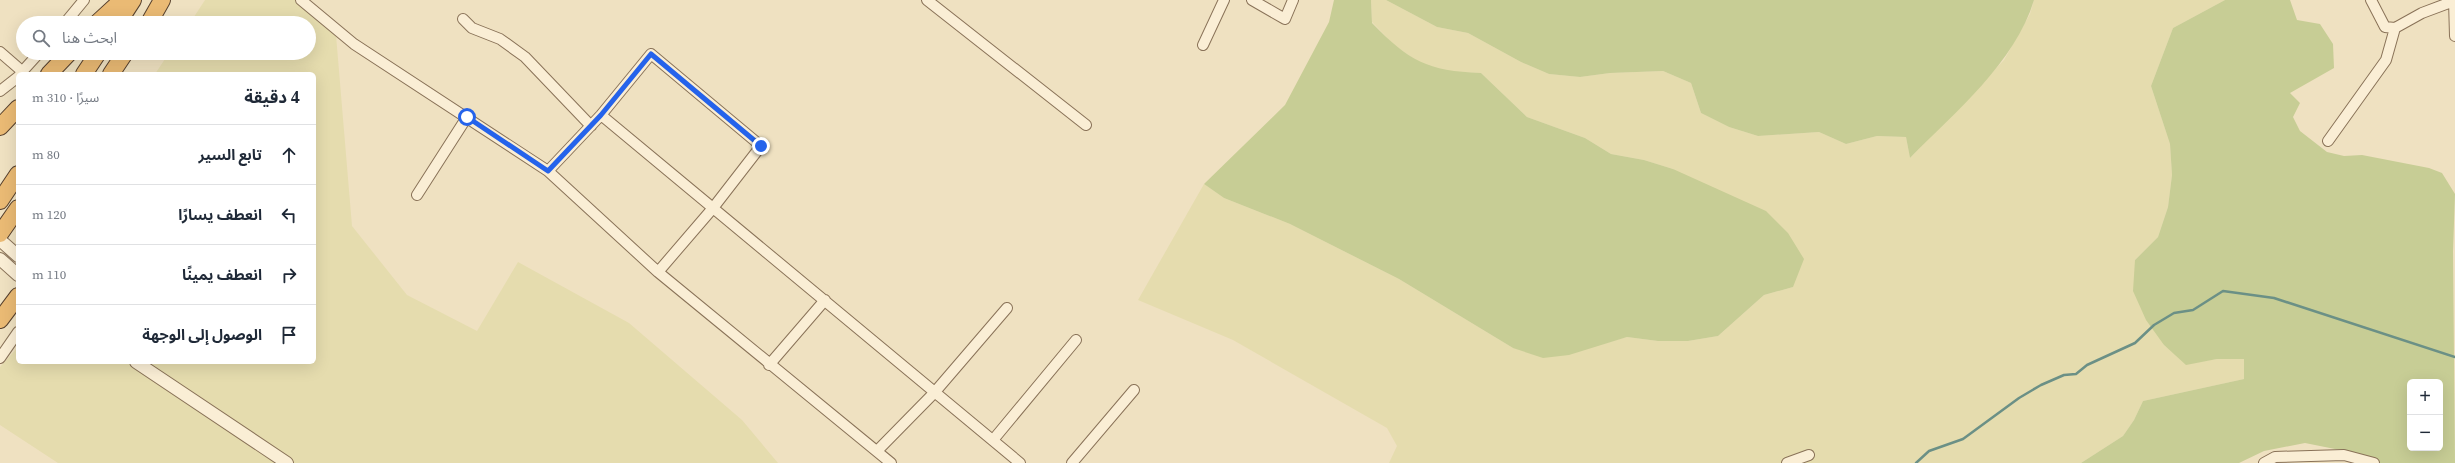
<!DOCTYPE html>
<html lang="ar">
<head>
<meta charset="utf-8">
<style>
	:root { --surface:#fff; --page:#f2f2f3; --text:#1f2937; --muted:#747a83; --line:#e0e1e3 }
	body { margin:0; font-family:"Source Serif 4","Noto Sans Arabic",serif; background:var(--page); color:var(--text); direction:rtl }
	.controls { position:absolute; right:12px; bottom:12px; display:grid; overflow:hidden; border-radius:6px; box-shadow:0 4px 16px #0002 }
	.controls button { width:36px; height:36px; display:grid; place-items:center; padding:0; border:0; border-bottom:1px solid var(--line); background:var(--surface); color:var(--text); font:20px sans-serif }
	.stop { position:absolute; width:12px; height:12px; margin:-9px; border:3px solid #2563eb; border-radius:50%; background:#fff }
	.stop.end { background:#2563eb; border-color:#fff; box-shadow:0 1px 4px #0008 }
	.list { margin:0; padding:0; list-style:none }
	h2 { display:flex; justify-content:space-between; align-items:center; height:52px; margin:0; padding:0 16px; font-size:17px }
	h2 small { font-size:13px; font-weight:400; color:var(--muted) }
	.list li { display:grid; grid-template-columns:26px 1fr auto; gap:12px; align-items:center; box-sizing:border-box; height:60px; padding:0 16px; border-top:1px solid var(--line) }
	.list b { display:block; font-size:15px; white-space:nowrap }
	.list em { font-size:13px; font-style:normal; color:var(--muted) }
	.icon { flex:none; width:22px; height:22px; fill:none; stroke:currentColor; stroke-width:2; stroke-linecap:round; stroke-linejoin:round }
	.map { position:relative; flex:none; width:2455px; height:463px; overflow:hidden; direction:ltr }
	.search { position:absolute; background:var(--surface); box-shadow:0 4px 16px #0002; left:16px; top:16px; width:300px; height:44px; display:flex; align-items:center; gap:10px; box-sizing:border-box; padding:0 14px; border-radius:22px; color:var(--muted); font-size:15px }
	.panel { position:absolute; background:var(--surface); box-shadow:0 4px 16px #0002; left:16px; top:72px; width:300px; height:292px; border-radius:6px; direction:rtl }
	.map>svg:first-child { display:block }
</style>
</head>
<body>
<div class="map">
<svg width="2455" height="463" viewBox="0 0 2455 463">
	<rect width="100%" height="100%" fill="#efe1c1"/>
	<path fill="#e5dcae" d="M205,0H308L336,35L352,226L407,295L477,331L518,262L629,323L742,420L778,463H58L0,425V367L18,347V362H314V74H155L169,53H309V23H190Z
		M1371,0H1386L1437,27L1468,33L1521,62L1549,74L1580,77L1610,73L1663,71L1691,83L1701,113L1729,127L1758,136L1819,132L1846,144L1877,136L1906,137L1910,158L2004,60L2030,14L2034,0H2225L2173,28L2151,86L2170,144L2172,175L2168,207L2158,237L2135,260L2164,345L2186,364L2217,359H2244V379L2143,401L2134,420L2123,436L2081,463H1389L1397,446L1387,428L1233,340L1138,300L1204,184L1224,198L1290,224L1399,279L1513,348L1598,345L1627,337L1658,341H1688L1718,336L1764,295L1793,287L1673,169L1644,160L1611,154L1585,138L1527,117L1481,73L1449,72L1420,63L1394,45L1372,22Z"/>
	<path fill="#c7cd95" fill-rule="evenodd" d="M1334,0H1371L1372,23C1409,61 1427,71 1481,73L1527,117L1585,138L1611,154L1644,160L1673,169L1766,211L1788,233L1804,259L1793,287L1764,295L1718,336L1688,341H1658L1627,337L1569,355L1543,358L1513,348L1399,279L1290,224L1224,198L1204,184L1285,105L1329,22Z
		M1386,0H2034C2015,63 1955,112 1910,158L1906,137L1877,136L1846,144L1819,132L1758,136L1729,127L1701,113L1691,83L1663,71L1610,73L1580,77L1549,74L1521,62L1468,33L1437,27Z
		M2225,0H2290L2297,20L2320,24L2333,44L2334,68L2290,93L2300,103L2293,117L2300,131L2327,152L2344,156L2362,155L2429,168L2442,173L2455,194L2453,251L2455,463H2372L2350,452L2305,443L2264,451L2239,463H2081L2123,436L2134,420L2143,401L2244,379V359H2217L2186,365L2164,345L2146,320L2133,291L2135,260L2158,237L2168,207L2172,175L2170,144L2151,86L2173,28ZM2410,382H2440V448H2410Z"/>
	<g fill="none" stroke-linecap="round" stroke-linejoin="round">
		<path stroke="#6b9086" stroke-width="2.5" d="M1916,463L1929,451L1963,439L2019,398L2041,385L2064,375L2076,374L2087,365L2135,343L2154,325L2174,313L2193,310L2223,291L2274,298L2455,357"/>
		<defs>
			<path id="minor" d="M301,0L354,44L548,171L658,272L891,463
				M927,0L1086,125
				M1252,0L1285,19L1293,0
				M2371,0L2385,27L2395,28L2422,13L2454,1
				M2454,0L2455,36
				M463,19L472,28L500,39L525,57L591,126
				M65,23L84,0
				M1203,45L1224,0
				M0,52L23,72
				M20,74L39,53
				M0,91L18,77
				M601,115L1020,463
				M2328,141L2386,60L2395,28
				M548,171L601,115L651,54L761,146L713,208L658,272
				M417,195L467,117
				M0,358L18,332
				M769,365L825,300
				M993,440L1076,340
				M877,451L934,393L1007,308
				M1072,463L1134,390
				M1787,463L1809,455
				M2264,463L2275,457L2344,455L2374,463"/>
			<path id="tertiary" d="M0,240L18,256
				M0,259L18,275
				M136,362L287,463"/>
			<path id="trunk" d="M97,23L122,0
				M118,23L133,0
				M149,23L162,0
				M49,74L69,53
				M84,74L98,53
				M111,74L125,53
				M0,127L18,108
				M0,201L18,174
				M0,234L18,208
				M0,320L18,296"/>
		</defs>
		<use href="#minor" stroke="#897258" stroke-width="12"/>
		<use href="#tertiary" stroke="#897258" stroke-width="14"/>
		<use href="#trunk" stroke="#57402d" stroke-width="18"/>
		<use href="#minor" stroke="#faeed5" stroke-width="10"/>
		<use href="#tertiary" stroke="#faeed5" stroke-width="12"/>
		<use href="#trunk" stroke="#eaba74" stroke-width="16"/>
	</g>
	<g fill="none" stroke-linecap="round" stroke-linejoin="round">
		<path stroke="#2563eb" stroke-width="5" d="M467,117L548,171L601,115L651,54L761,146"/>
	</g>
</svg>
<div class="controls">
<button>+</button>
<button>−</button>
</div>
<div class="stop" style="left:467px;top:117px"></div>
<div class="stop end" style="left:761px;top:146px"></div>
<div class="search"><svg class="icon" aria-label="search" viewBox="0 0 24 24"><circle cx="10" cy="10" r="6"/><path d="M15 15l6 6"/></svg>ابحث هنا</div>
<section class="panel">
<h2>4 دقيقة<small>سيرًا · 310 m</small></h2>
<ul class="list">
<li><svg class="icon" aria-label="ahead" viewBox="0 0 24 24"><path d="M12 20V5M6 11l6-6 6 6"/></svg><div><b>تابع السير</b></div><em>80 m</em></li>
<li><svg class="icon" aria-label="left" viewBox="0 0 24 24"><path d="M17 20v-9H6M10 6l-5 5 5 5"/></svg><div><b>انعطف يسارًا</b></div><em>120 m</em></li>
<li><svg class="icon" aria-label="right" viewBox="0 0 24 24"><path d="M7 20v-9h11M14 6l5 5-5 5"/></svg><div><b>انعطف يمينًا</b></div><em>110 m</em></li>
<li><svg class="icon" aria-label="arrive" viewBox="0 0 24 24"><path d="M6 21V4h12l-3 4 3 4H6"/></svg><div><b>الوصول إلى الوجهة</b></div></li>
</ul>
</section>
</div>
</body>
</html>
